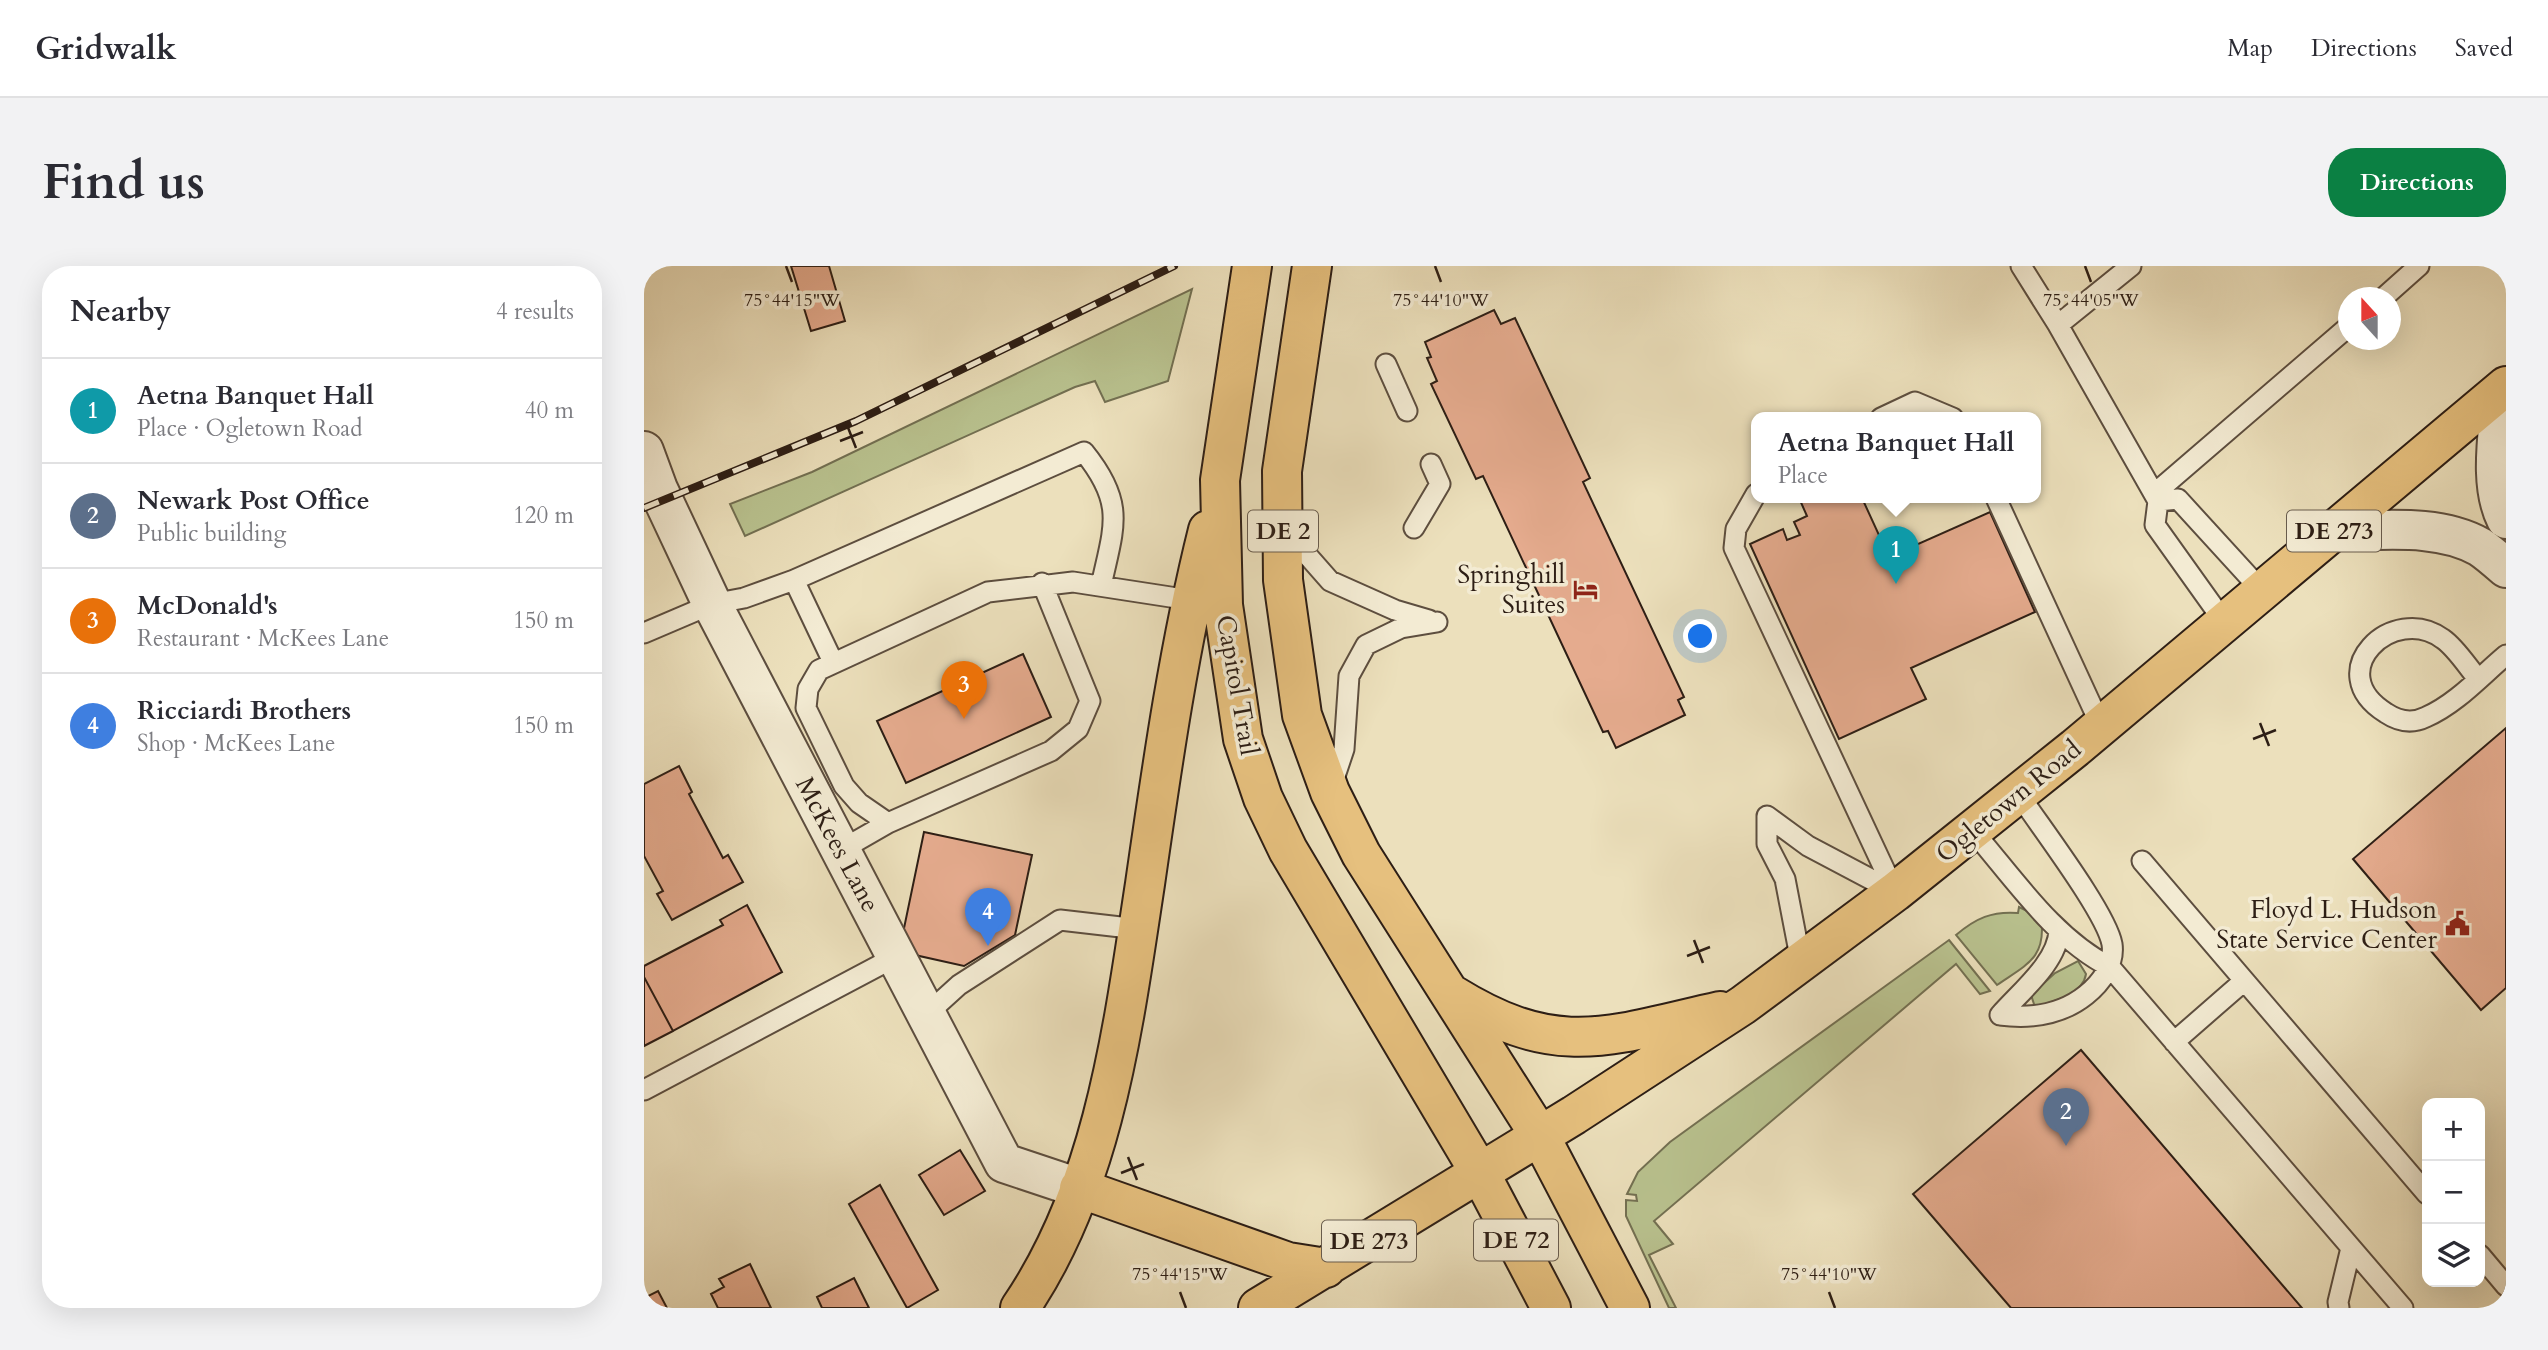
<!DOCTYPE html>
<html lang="en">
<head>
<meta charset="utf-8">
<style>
	:root { --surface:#fff; --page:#f2f2f3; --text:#2b2b33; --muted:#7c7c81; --line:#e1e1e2; --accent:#0b8043 }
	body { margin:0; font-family:Cardo,serif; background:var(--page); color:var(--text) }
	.controls { position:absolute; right:21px; bottom:21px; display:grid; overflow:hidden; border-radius:14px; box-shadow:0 7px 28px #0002 }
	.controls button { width:63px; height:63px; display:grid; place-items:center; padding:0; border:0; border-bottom:2px solid var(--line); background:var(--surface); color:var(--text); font:35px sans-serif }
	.compass { position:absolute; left:1694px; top:21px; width:63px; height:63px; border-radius:50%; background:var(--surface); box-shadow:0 7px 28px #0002; rotate:339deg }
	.you { position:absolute; left:1057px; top:371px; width:24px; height:24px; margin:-18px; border:5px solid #fff; border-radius:50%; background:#1a73e8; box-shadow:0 0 0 10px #1a73e833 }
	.badge { display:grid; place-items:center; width:46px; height:46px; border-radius:50%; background:var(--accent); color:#fff; font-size:23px; font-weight:700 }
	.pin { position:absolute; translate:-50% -58px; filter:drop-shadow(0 2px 4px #0008) }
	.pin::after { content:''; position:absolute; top:37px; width:24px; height:21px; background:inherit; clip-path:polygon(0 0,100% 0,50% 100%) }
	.popup { position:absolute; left:1107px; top:146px; width:290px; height:91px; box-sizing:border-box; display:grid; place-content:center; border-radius:14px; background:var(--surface); filter:drop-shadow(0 2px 5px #0005); font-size:23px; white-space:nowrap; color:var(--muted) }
	.popup b { font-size:26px; color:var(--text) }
	.popup::after { content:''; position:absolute; left:50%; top:100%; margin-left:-14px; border:14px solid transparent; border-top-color:var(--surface) }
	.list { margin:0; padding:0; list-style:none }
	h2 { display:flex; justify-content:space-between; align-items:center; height:91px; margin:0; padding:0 28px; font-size:30px }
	h2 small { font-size:23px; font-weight:400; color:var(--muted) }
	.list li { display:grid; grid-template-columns:46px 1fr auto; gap:21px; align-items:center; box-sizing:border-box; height:105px; padding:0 28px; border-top:2px solid var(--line) }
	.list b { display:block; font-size:26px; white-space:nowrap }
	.list p { margin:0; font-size:23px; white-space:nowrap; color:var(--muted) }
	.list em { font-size:23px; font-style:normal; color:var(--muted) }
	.icon { flex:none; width:38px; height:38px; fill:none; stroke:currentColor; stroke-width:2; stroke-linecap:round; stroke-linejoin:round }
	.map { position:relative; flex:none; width:1862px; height:1042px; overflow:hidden; border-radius:28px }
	header { display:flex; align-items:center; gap:42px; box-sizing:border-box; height:98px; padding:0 35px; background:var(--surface); border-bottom:2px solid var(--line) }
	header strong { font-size:33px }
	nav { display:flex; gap:38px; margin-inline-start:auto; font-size:24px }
	.intro { display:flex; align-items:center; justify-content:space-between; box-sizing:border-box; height:168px; padding:0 42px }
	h1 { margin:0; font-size:49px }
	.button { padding:18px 32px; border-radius:28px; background:var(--accent); color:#fff; font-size:24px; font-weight:700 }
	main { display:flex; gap:42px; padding:0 42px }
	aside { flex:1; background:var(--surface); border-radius:28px; box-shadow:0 7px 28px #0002 }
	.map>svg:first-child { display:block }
</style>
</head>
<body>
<header>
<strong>Gridwalk</strong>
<nav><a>Map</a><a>Directions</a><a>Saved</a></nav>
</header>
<div class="intro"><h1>Find us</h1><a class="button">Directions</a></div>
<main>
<aside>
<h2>Nearby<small>4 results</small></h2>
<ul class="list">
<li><span class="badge" style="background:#0f9aa8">1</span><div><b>Aetna Banquet Hall</b><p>Place · Ogletown Road</p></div><em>40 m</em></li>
<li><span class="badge" style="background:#5c6f8a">2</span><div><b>Newark Post Office</b><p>Public building</p></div><em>120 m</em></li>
<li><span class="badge" style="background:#e8710a">3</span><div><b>McDonald's</b><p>Restaurant · McKees Lane</p></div><em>150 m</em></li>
<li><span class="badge" style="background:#3f7fe0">4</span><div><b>Ricciardi Brothers</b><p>Shop · McKees Lane</p></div><em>150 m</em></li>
</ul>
</aside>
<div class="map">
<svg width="1862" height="1042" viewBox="0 0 1862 1042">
	<rect width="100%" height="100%" fill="#ece0bc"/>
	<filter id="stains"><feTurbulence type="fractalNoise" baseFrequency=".00286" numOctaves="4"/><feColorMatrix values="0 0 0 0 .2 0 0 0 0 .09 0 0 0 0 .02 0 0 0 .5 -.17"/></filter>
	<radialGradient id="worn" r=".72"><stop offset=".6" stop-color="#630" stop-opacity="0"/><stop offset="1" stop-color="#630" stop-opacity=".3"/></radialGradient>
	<path fill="#b9c28f" stroke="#737052" stroke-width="2" d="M548,23L524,115L461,136L451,115L431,121L101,270L86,238L168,206Z
		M1375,641L1397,652C1403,692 1382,699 1353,719L1312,669C1332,652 1348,645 1374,647Z
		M1305,674L1346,725L1336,728L1312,698L1010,955L1029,978L1005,989L1032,1042H1025L982,950V934L993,935L992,929L983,928L994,906L1026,876Z
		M1434,695L1442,708C1439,729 1408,736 1391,741L1387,729L1411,707Z"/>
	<path fill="#e5ab8e" stroke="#2d1e15" stroke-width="2" d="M147,0H185L201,55L167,65Z
		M850,44L857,58L871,52L946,212L939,216L1040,431L1034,434L1041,449L972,482L964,465L959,466L839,210L832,213L787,118L793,115L783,92L787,91L781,76Z
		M1155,232H1218L1245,291L1346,246L1391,346L1267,402L1282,433L1195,473L1106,278L1139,263L1143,274L1156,269L1150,256L1163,250Z
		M379,388L407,451L262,517L233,455Z
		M1862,462V722L1837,744L1709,593Z
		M35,500L48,526L45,528L79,592L84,589L99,616L28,654L13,628L19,625L0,590V518Z
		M280,566L388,589L371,669L320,700L271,689L259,667Z
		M103,639L138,706L29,765L0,711V700L79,659L76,654Z
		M0,711L29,765L0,780Z
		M1437,784L1658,1042H1367L1336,1006L1269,928Z
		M316,884L341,925L300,949L275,909Z
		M236,919L294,1024L263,1042L205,938Z
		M106,998L127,1042H74L67,1028L80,1021L75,1013Z
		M210,1012L225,1042H178L173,1031Z
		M14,1025L23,1042H0V1032Z"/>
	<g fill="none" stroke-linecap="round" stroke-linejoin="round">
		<defs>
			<path id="lane" d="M1377,0L1414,59L1514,235
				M1739,32L1775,0
				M1414,59L1487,0
				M742,98L763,145
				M1237,152L1271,136L1309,152
				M1112,228L1092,263L1090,282L1251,626
				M1510,228L1704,61
				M1352,232L1457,460
				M770,262L796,218L787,198
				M642,265L686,315L751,344L785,354
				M1581,357L1511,259L1514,235L1534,233L1619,326
				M0,367L68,338L100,332L150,314
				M189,396L150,314L440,186C482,238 470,260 457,320
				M1834,413C1823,400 1812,382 1799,373C1749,336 1676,406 1742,447C1754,455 1768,458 1782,451C1812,438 1837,410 1862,389
				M687,522L700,483L705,410L722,379L757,362L793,356
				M244,557L215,537L200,520L162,442L164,423L175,404L344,326L429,316L546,334
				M1328,564C1369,611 1409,672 1466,701L1759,1042
				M197,584L244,557L407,485L434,463L446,435L398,317
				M1498,595L1783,928
				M1157,696L1141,613L1123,578V550L1164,580L1251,626
				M283,748L315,719L416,654L494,663
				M1356,749C1387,753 1417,749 1442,729C1457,717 1471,698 1468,678C1462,646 1395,559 1374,527
				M1356,749C1376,726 1414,696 1415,664
				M1530,776L1600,715
				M0,824L253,690
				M1836,989L1862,1020
				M1695,1042L1694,1036L1707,982"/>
			<path id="street" d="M1857,125C1855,164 1844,217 1862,253
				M0,185L14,223L68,338L360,897L435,922
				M1690,265C1737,265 1794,257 1836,281C1845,287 1854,295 1862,302"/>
			<path id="primary" d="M608,0L576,214L579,339L599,473L619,532L644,584L836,907L907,1042
				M668,0L638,205L639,314L658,449L686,526L717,588L896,870L986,1042
				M809,729C914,794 965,770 1076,745
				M435,922L644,996L682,1002
				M376,1042C460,919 479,762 501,618C518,500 535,380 564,264
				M614,1042L930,849L1099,739L1251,626L1431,482L1862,120"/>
		</defs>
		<use href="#lane" stroke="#5d4e3f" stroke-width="23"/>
		<use href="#street" stroke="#5d4e3f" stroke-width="42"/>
		<use href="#primary" stroke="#2d1e15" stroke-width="42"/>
		<use href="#lane" stroke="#f3ebd3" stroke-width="19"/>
		<use href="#street" stroke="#f3ebd3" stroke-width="38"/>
		<use href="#primary" stroke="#e6c07e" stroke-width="38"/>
		<defs>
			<path id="rail" d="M0,242L212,155L530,0"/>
		</defs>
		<use href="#rail" stroke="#2d1e15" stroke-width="8"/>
		<use href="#rail" stroke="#f3ebd3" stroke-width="5" stroke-dasharray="16" stroke-linecap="butt"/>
	</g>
	<path fill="none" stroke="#2d1e15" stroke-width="2.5" d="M142,0L148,16M791,0L797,16M1441,0L1447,16M203,159L212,182M196,175L219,166M1616,457L1625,480M1609,473L1632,464M1050,674L1059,697M1043,690L1066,681M484,891L493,914M477,907L500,898M536,1026L542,1042M1185,1026L1191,1042"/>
	<defs>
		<symbol id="hotel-bare" viewBox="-9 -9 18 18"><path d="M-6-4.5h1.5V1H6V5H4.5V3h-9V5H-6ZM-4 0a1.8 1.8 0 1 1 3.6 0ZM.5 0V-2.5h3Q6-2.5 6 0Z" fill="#8f2418" stroke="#f3ebd3" stroke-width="2.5" paint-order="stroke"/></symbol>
		<symbol id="civic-bare" viewBox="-9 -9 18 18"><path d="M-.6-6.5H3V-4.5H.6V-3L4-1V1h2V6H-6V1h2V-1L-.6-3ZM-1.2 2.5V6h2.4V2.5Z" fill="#8f2418" stroke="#f3ebd3" stroke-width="2.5" paint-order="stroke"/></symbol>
	</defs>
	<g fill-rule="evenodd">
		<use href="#hotel-bare" x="924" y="306" width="35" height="35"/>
		<use href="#civic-bare" x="1796" y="640" width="35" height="35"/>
	</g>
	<g text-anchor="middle" stroke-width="7" stroke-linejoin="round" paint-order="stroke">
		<g fill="#f3ebd3" stroke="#685c4e" stroke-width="2">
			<rect x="604" y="244.5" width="70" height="41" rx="5"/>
			<rect x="1643" y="244.5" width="94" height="41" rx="5"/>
			<rect x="830" y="953.5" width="84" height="41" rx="5"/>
			<rect x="678" y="954.5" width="94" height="41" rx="5"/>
		</g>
		<g font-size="24" font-weight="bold" fill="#2d1e15">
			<text x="639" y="273">DE 2</text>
			<text x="1690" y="273">DE 273</text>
			<text x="872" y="982">DE 72</text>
			<text x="725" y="983">DE 273</text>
		</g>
		<g font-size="26" fill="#2d1e15" stroke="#f3ebd3" text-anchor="end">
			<text x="921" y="317">Springhill<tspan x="921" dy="30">Suites</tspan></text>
			<text x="1793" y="652">Floyd L. Hudson<tspan x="1793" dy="30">State Service Center</tspan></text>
		</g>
		<g font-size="26" fill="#2d1e15" stroke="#f3ebd3">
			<text transform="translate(594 419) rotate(80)" y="9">Capitol Trail</text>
			<text transform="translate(1364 535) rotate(-39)" y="9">Ogletown Road</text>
			<text transform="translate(194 578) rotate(62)" y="9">McKees Lane</text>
		</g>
	</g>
	<g font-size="18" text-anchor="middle" fill="#2d1e15" stroke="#f3ebd3" stroke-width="7" stroke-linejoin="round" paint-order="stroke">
		<text x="148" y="40">75°44'15"W</text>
		<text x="797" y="40">75°44'10"W</text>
		<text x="1447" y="40">75°44'05"W</text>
		<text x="536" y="1014">75°44'15"W</text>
		<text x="1185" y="1014">75°44'10"W</text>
	</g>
	<rect width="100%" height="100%" filter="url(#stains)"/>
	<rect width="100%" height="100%" fill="url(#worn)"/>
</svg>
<div class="controls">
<button>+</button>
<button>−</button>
<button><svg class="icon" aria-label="layers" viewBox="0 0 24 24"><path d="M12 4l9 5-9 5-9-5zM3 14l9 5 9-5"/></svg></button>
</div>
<svg class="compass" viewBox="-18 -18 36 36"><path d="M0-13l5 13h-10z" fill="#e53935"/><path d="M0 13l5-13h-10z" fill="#7c7c81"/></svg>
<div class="you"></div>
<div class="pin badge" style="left:1252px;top:318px;background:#0f9aa8">1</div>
<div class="popup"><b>Aetna Banquet Hall</b>Place</div>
<div class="pin badge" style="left:1422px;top:880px;background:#5c6f8a">2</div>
<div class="pin badge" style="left:320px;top:453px;background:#e8710a">3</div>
<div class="pin badge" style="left:344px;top:680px;background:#3f7fe0">4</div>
</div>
</main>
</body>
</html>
